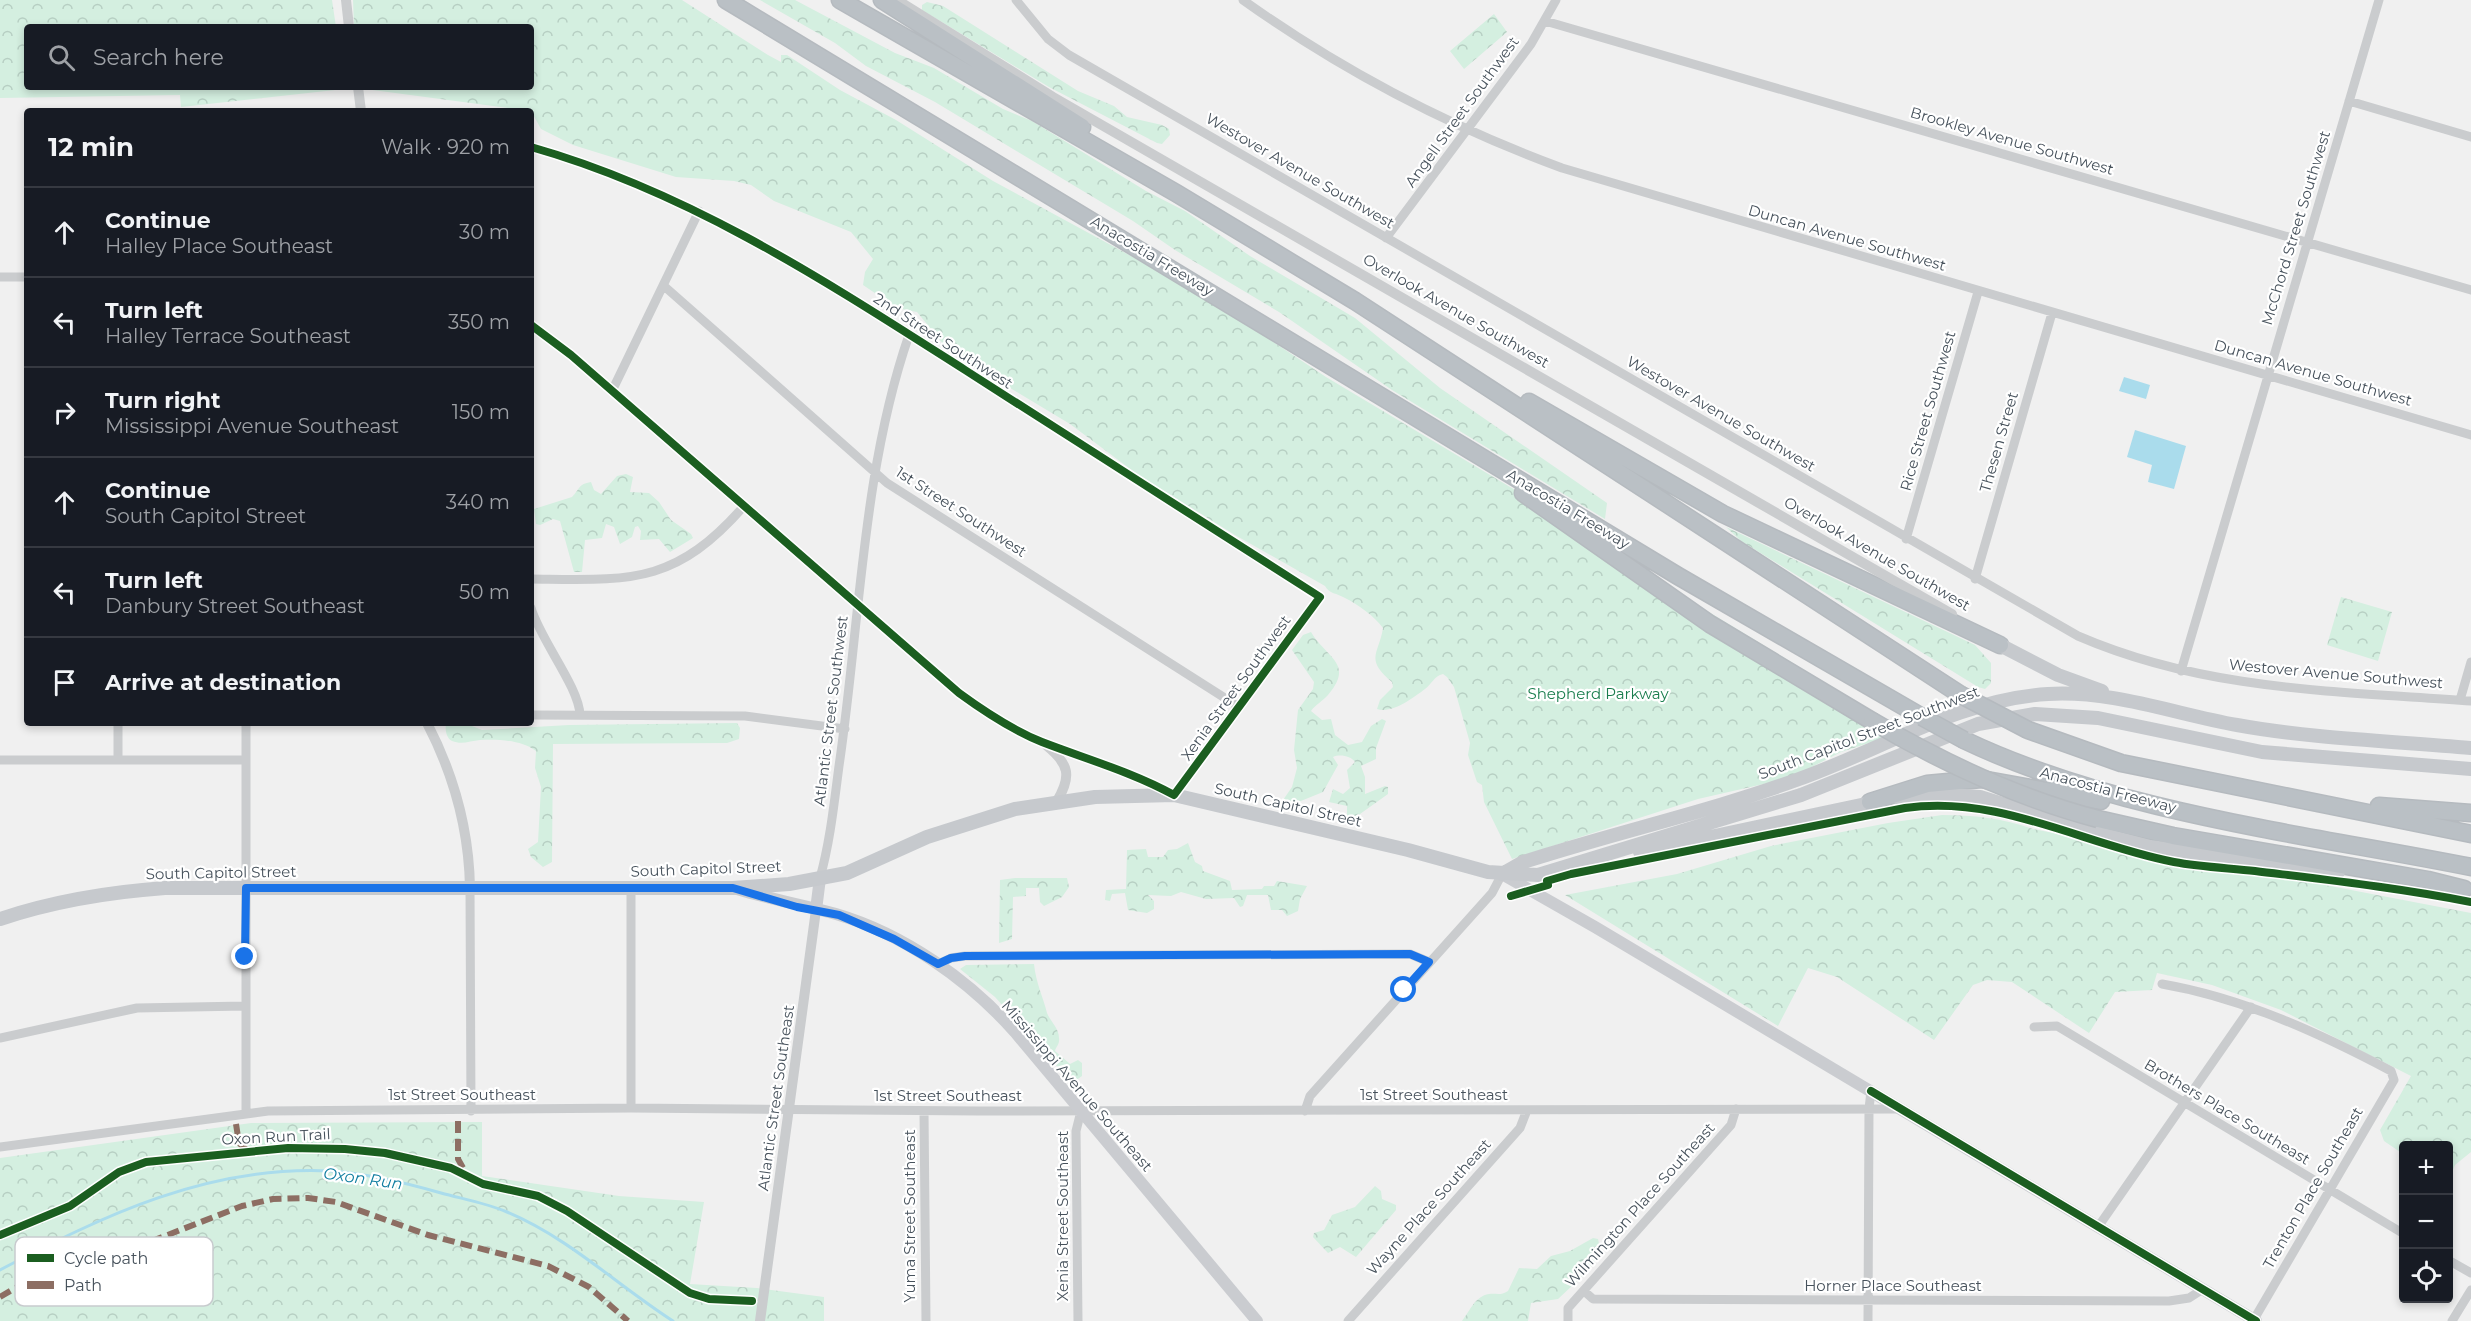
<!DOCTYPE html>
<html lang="en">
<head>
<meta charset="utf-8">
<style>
	:root { --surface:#171b24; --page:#242831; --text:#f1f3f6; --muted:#9ea1a6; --line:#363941 }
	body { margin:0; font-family:Montserrat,sans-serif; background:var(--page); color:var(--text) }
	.controls { position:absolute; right:18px; bottom:18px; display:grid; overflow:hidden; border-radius:6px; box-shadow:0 3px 9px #0003 }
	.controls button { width:54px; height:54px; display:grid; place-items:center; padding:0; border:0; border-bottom:2px solid var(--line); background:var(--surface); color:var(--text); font:30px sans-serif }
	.stop { position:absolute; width:18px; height:18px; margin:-14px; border:4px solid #1a73e8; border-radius:50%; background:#fff }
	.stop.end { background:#1a73e8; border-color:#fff; box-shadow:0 2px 6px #0008 }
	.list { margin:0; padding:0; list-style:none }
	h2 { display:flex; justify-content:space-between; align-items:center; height:78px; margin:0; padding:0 24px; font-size:26px }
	h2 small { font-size:20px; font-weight:400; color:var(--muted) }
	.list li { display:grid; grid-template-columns:39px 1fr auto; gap:18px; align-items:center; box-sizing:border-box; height:90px; padding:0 24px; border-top:2px solid var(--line) }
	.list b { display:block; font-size:22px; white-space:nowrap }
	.list p { margin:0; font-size:20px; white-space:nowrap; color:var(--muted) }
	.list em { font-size:20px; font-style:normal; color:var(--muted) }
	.icon { flex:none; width:33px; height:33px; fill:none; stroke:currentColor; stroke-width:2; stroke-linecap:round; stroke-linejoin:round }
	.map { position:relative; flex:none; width:2471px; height:1321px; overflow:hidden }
	.search { position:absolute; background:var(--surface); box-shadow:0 3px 9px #0003; left:24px; top:24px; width:510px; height:66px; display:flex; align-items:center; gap:15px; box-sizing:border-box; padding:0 21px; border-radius:6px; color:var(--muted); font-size:22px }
	.panel { position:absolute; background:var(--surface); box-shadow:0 3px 9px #0003; left:24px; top:108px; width:510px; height:618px; border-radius:6px }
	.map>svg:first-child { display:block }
</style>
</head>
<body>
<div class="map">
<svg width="2471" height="1321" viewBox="0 0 2471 1321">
	<defs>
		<pattern id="forest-crowns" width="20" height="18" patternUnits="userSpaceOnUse" patternTransform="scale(1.5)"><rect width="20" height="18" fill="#d4efe0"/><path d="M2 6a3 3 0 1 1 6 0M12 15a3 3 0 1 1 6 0" fill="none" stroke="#b7cfc3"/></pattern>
	</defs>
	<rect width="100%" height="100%" fill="#f0f0f0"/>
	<path fill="url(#forest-crowns)" d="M0,0H332L336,27H27V87L344,89L181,107L180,95L0,98Z
		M353,0H682L768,55L781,62V55H787L840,90L896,120L993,181L1201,294L1326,377L1587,533L1612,553L1893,724L1889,726L1892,731L1881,739L1841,752L1790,778L1698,799L1512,859L1484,802L1482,785L1477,782L1468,755L1470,743L1454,687L1447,677L1443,674C1434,676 1432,684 1425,689C1413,698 1392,714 1377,709L1380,700L1393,687L1392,682C1364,659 1379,654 1383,628C1374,616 1359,605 1345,598C1337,593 1329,594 1325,586L1235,535L1137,474L1070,424L949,351L917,312L897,308L863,285L865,272L873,259L851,232L774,201L751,185L734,181L676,177L573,145L541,129L531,111L365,89V87H531V27H354Z
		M760,0H795L895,53L934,68L1003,109L1032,121L1146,191L1185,211L1250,256L1355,318L1440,388L1607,503L1605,519L1392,390L1279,312L1175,250L1133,221L935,102L866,66L835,43Z
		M927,2L943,6L1078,91L1114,106L1127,117L1162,125L1169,129L1170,135L1162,144L1157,143L1049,87L922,10V5Z
		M1494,14L1507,32L1464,69L1450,51Z
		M626,474L633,477L630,492L649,493L659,502L671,520L691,534L693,538L670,552L659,539L640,540L641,531L638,526L635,527L632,537L620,544L614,527L606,524L602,538L585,540L582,572H574L560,521L553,519L540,525L536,524L534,509L572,497C580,489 578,484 591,482L594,490L601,494L617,476Z
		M1726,527L1975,645L1991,663V683L1985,689L1978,687L1741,541Z
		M2341,597L2392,612L2378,661L2327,645Z
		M1311,632C1326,658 1355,663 1328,695C1323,701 1316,704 1311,711L1322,720L1331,719L1335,735L1348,745L1362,742L1371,726L1382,719L1386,721L1376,748V759L1361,766L1365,777V794L1385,786L1388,787V794L1360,814L1358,821L1347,819V806L1329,802L1333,789L1343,794L1350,788L1347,770L1355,762C1351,756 1340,754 1333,757L1338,765L1323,792L1291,805L1281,803L1292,787L1297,768L1294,750L1298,710L1313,689L1314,682L1292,650L1303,635Z
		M737,723L740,728L739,739L727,743L553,744L552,862L543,867L531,857L528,849L538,842L541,787L535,768L536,751C521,740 498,739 480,740C470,741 462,745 452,741C446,738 445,729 446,724H467L482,730L569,725Z
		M1942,815C1974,815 2002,818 2033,829L2471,913V1152L2455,1165L2449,1179L2448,1146H2404L2403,1154L2384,1141L2380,1130L2411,1076L2281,1010L2212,985L2157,973L2152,990L2115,992L2089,1033L2012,982L1987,980L1973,985L1934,1040L1837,977L1808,968L1778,1026L1565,895L1677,874L1771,846L1888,823Z
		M1188,843L1195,862L1202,866L1203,871L1230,881L1232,890L1262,889L1264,886H1274L1277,881L1307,886L1300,899L1298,911L1287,916L1282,910H1271L1268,895H1247L1243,906L1240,907L1234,898L1206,899L1181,892L1171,896L1148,895L1154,901V909L1147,913L1128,910L1125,893L1112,894L1110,901L1105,900L1106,890L1126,889L1127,850L1146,849L1148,857H1163L1168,850L1177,849Z
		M1015,878H1067L1069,887L1062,897L1044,906L1040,902L1039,888H1026V896L1013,897L1012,939L999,943L1000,880Z
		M1034,964C1036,983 1043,997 1047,1013C1050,1021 1059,1028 1059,1038C1060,1044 1056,1047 1055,1051L1070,1064L1078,1060L1082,1063V1076L1072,1083L995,997L960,969L966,965Z
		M482,1122V1176L619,1196L704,1202L690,1284L757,1288L824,1297V1321H0V1158L251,1123Z
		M1375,1186L1381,1191L1382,1199L1396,1205V1210L1356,1257L1340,1247L1328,1253L1313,1237L1314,1233L1324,1230L1332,1215L1355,1207Z
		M1593,1238L1598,1239L1601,1253L1589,1270L1558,1299L1531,1303L1528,1321H1462C1470,1311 1475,1296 1489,1294C1497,1293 1500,1296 1508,1291L1519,1268L1537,1269L1551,1256L1570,1251Z"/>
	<path fill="#aadcec" d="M2124,377L2150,385L2146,399L2119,391Z
		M2135,430L2186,446L2174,489L2148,482L2152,465L2127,457Z"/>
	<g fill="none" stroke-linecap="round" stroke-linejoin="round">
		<path stroke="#aadcec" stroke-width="3" d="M0,1270C104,1215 209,1165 330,1171C367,1173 406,1183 441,1193C463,1199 486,1203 507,1212C569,1238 617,1285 673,1321"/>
		<defs>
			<path id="motorway" d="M726,0L1678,576L1922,717
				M840,0L1176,193L1355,301L1961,695
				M882,0L1082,127
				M1529,402L1723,514L2000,645
				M1523,493L1710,624L1872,721
				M2028,730L2121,763L2471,834
				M1964,740C2117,813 2305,834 2471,867
				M1870,802L1927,784L1981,779L2101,801
				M2379,806L2471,813
				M2098,819L2173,836L2428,880L2464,889"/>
		</defs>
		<use href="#motorway" stroke="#b5babf" stroke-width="19"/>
		<path stroke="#caccce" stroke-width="9" d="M1016,0L1048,39L1069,55L2078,636C2205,691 2336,691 2471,701
			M1243,0C1341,70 1448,126 1562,168L2471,435
			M1545,21L2471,290
			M2349,101L2471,137
			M531,147C690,192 827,282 965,370C1083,446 1202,521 1320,597L1174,795
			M1386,238L1531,44L1556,0
			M0,277H27
			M664,286L887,483L1239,707
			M612,391L699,211
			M1906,539L1978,292
			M531,579C629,580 674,586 744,506
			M1975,579L2052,313
			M531,608C541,641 579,687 580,715
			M2181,671L2379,0
			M2460,700L2471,662
			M531,715L745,716L845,729
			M0,760H246
			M118,760V723
			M820,878C830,842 834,804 839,766C860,624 862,471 909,335
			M470,888L471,1111
			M631,888V1108
			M938,964L951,958L965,956L1410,954L1429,962
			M2162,984C2243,998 2319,1033 2391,1071L2394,1080L2253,1321
			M2034,1027L2057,1026L2404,1234
			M0,1038L137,1008L245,1006
			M924,1111L926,1321
			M1305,1111L1310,1096L1492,893L1502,874
			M246,1112V723
			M0,1147L268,1111L631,1108L979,1111L1899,1109
			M2098,1227L2251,1007
			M2448,1260L2471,1273
			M1584,1291L1593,1299L2169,1301L2189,1298L2203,1289
			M1078,1321L1076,1131L1081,1111
			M1348,1321L1520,1128L1527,1110
			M1568,1321V1308L1731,1125L1736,1109
			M1868,1321L1869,1109L1871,1091
			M2452,1321L2471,1290"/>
		<path stroke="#caccce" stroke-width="10" d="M346,0L349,27
			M897,0L1053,97L1952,614
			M358,87L361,111
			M531,325L571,355L959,693C985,712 1012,730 1042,742C1086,759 1132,772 1174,795
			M427,723C454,775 469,829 470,888
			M1047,746C1069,764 1072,776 1057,801
			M760,1321L816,910"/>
		<path stroke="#caccd0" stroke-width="12" d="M1502,874L1595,927L2256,1321
			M737,889C770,899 803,905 836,914C904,934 969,980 1015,1032L1257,1321
			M816,910L820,878"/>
		<path stroke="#c6c9cd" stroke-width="14" d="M2000,645L2058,675L2102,691
			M1899,798L1936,794L1980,797L2096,833L2150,847L2338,872
			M1640,852L1880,801
			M1502,874L1523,862L1546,855C1630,829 1717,809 1799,779C1881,750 1960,699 2048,694C2112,690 2175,714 2237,725C2314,739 2393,741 2471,748
			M0,919C54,901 109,892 165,888H733L789,884L847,873L927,837L1015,809L1095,797L1174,795L1408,850L1488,872L1538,875L1801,795L1978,724L2035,714L2098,718L2262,752L2471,769"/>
		<use href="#motorway" stroke="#bac0c5" stroke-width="16"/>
		<defs>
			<path id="motorway-bridge" d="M1961,695L2028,730
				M1922,717L1964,740
				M1872,721C1943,763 2018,798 2098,819"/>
		</defs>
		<use href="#motorway-bridge" stroke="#b5babf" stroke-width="19" stroke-linecap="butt"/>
		<use href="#motorway-bridge" stroke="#bac0c5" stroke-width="16"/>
		<path stroke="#8d6e63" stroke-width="6" stroke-dasharray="12 6" stroke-linecap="butt" d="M458,1121V1159L466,1173
			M236,1124L239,1143L248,1151
			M0,1297L41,1273L129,1250L242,1206L273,1199L308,1198L336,1202L428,1235L548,1266L589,1287L628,1321"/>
		<defs>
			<path id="cycleway" d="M531,147C690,192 827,282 965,370C1083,446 1202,521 1320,597L1174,795C1132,772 1086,759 1042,742C1012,730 985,712 959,693L571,355L531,325
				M1511,896L1548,885L1547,881L1571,874L1905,808C1999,794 2084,845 2174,862C2201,867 2228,868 2255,871C2328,880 2400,888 2471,902
				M1871,1091L2256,1321
				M0,1235L70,1206L119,1172L146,1162L288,1148L345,1149L385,1153L451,1168L483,1184L538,1196L567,1211L690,1293L709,1299L752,1301"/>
		</defs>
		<use href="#cycleway" stroke="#fff" stroke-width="11"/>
		<use href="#cycleway" stroke="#1b5e20" stroke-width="8"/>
	</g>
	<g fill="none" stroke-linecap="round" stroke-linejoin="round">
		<path stroke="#1a73e8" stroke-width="8" d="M245,957L246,888H733L797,907L839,915L894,939L938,964L951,958L965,956L1410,954L1429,962L1404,990"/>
	</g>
	<g text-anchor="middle" stroke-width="4.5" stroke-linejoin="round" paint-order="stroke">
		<g font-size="15" fill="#47525c" stroke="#fff">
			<text transform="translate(1462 112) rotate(-54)" y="5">Angell Street Southwest</text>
			<text transform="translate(2012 141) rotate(16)" y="5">Brookley Avenue Southwest</text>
			<text transform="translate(1300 171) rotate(30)" y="5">Westover Avenue Southwest</text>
			<text transform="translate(2296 228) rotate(-73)" y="5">McChord Street Southwest</text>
			<text transform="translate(1847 238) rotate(16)" y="5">Duncan Avenue Southwest</text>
			<text transform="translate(1152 256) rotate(31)" y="5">Anacostia Freeway</text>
			<text transform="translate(1456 311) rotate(30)" y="5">Overlook Avenue Southwest</text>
			<text transform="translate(943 341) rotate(33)" y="5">2nd Street Southwest</text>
			<text transform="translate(2313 373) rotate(16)" y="5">Duncan Avenue Southwest</text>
			<text transform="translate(1928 411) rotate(-74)" y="5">Rice Street Southwest</text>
			<text transform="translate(1721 414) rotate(30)" y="5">Westover Avenue Southwest</text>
			<text transform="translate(1999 442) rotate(-74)" y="5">Thesen Street</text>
			<text transform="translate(1568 509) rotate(31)" y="5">Anacostia Freeway</text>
			<text transform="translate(961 512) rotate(33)" y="5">1st Street Southwest</text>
			<text transform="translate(1877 554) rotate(30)" y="5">Overlook Avenue Southwest</text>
			<text transform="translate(2336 674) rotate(5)" y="5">Westover Avenue Southwest</text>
			<text transform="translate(1236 688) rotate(-54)" y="5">Xenia Street Southwest</text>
			<text transform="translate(831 711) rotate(-83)" y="5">Atlantic Street Southwest</text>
			<text transform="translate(1869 733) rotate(-21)" y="5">South Capitol Street Southwest</text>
			<text transform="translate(2108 790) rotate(15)" y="5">Anacostia Freeway</text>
			<text transform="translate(1288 805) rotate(13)" y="5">South Capitol Street</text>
			<text transform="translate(706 869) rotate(-2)" y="5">South Capitol Street</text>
			<text transform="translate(221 873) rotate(-1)" y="5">South Capitol Street</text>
			<text transform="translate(1077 1086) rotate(49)" y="5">Mississippi Avenue Southeast</text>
			<text x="462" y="1100">1st Street Southeast</text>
			<text x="1434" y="1100">1st Street Southeast</text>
			<text x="948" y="1101">1st Street Southeast</text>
			<text transform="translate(776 1098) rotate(-82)" y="5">Atlantic Street Southeast</text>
			<text transform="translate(2227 1112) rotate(31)" y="5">Brothers Place Southeast</text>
			<text transform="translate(276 1137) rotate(-3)" y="5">Oxon Run Trail</text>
			<text transform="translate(2313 1188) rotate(-60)" y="5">Trenton Place Southeast</text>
			<text transform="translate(1640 1205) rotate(-48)" y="5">Wilmington Place Southeast</text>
			<text transform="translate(1429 1207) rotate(-48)" y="5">Wayne Place Southeast</text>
			<text transform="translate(910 1216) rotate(-90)" y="5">Yuma Street Southeast</text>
			<text transform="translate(1063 1216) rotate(-90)" y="5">Xenia Street Southeast</text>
			<text x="1893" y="1291">Horner Place Southeast</text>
		</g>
		<g font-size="15" fill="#197d4d" stroke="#fff">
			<text x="1598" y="699">Shepherd Parkway</text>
		</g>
		<g font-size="16" font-style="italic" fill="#0f7da0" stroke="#fff">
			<text transform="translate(363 1178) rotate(8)" y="6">Oxon Run</text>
		</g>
	</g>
	<rect x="15" y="1237" width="198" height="69" rx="9" fill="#fff" stroke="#c8cbce" stroke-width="1.5"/>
	<rect x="27" y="1254" width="27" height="8" fill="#1b5e20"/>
	<rect x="27" y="1281" width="27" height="8" fill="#8d6e63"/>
	<g font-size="16" fill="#47525c">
		<text x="64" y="1264">Cycle path</text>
		<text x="64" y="1291">Path</text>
	</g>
</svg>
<div class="controls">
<button>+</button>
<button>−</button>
<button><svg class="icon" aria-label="locate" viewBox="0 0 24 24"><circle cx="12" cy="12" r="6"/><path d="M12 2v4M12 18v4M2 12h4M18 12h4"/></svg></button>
</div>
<div class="stop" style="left:1404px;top:990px"></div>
<div class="stop end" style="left:245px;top:957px"></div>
<div class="search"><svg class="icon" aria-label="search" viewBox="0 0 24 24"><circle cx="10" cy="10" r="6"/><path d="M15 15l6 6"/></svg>Search here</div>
<section class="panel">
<h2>12 min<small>Walk · 920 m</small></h2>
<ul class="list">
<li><svg class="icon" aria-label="ahead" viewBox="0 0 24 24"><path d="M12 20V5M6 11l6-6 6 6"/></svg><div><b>Continue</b><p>Halley Place Southeast</p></div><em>30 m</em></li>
<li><svg class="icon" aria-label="left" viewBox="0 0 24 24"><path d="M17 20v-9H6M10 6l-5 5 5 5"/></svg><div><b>Turn left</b><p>Halley Terrace Southeast</p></div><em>350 m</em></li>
<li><svg class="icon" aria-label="right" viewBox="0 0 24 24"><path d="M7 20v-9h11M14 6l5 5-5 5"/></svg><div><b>Turn right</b><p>Mississippi Avenue Southeast</p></div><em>150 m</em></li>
<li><svg class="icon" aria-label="ahead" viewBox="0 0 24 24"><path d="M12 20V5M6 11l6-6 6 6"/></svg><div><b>Continue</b><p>South Capitol Street</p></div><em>340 m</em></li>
<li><svg class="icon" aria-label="left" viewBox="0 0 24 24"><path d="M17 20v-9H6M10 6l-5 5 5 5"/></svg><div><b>Turn left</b><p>Danbury Street Southeast</p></div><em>50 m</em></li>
<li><svg class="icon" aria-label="arrive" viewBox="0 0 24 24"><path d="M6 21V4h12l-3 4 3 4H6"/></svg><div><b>Arrive at destination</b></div></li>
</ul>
</section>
</div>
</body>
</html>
